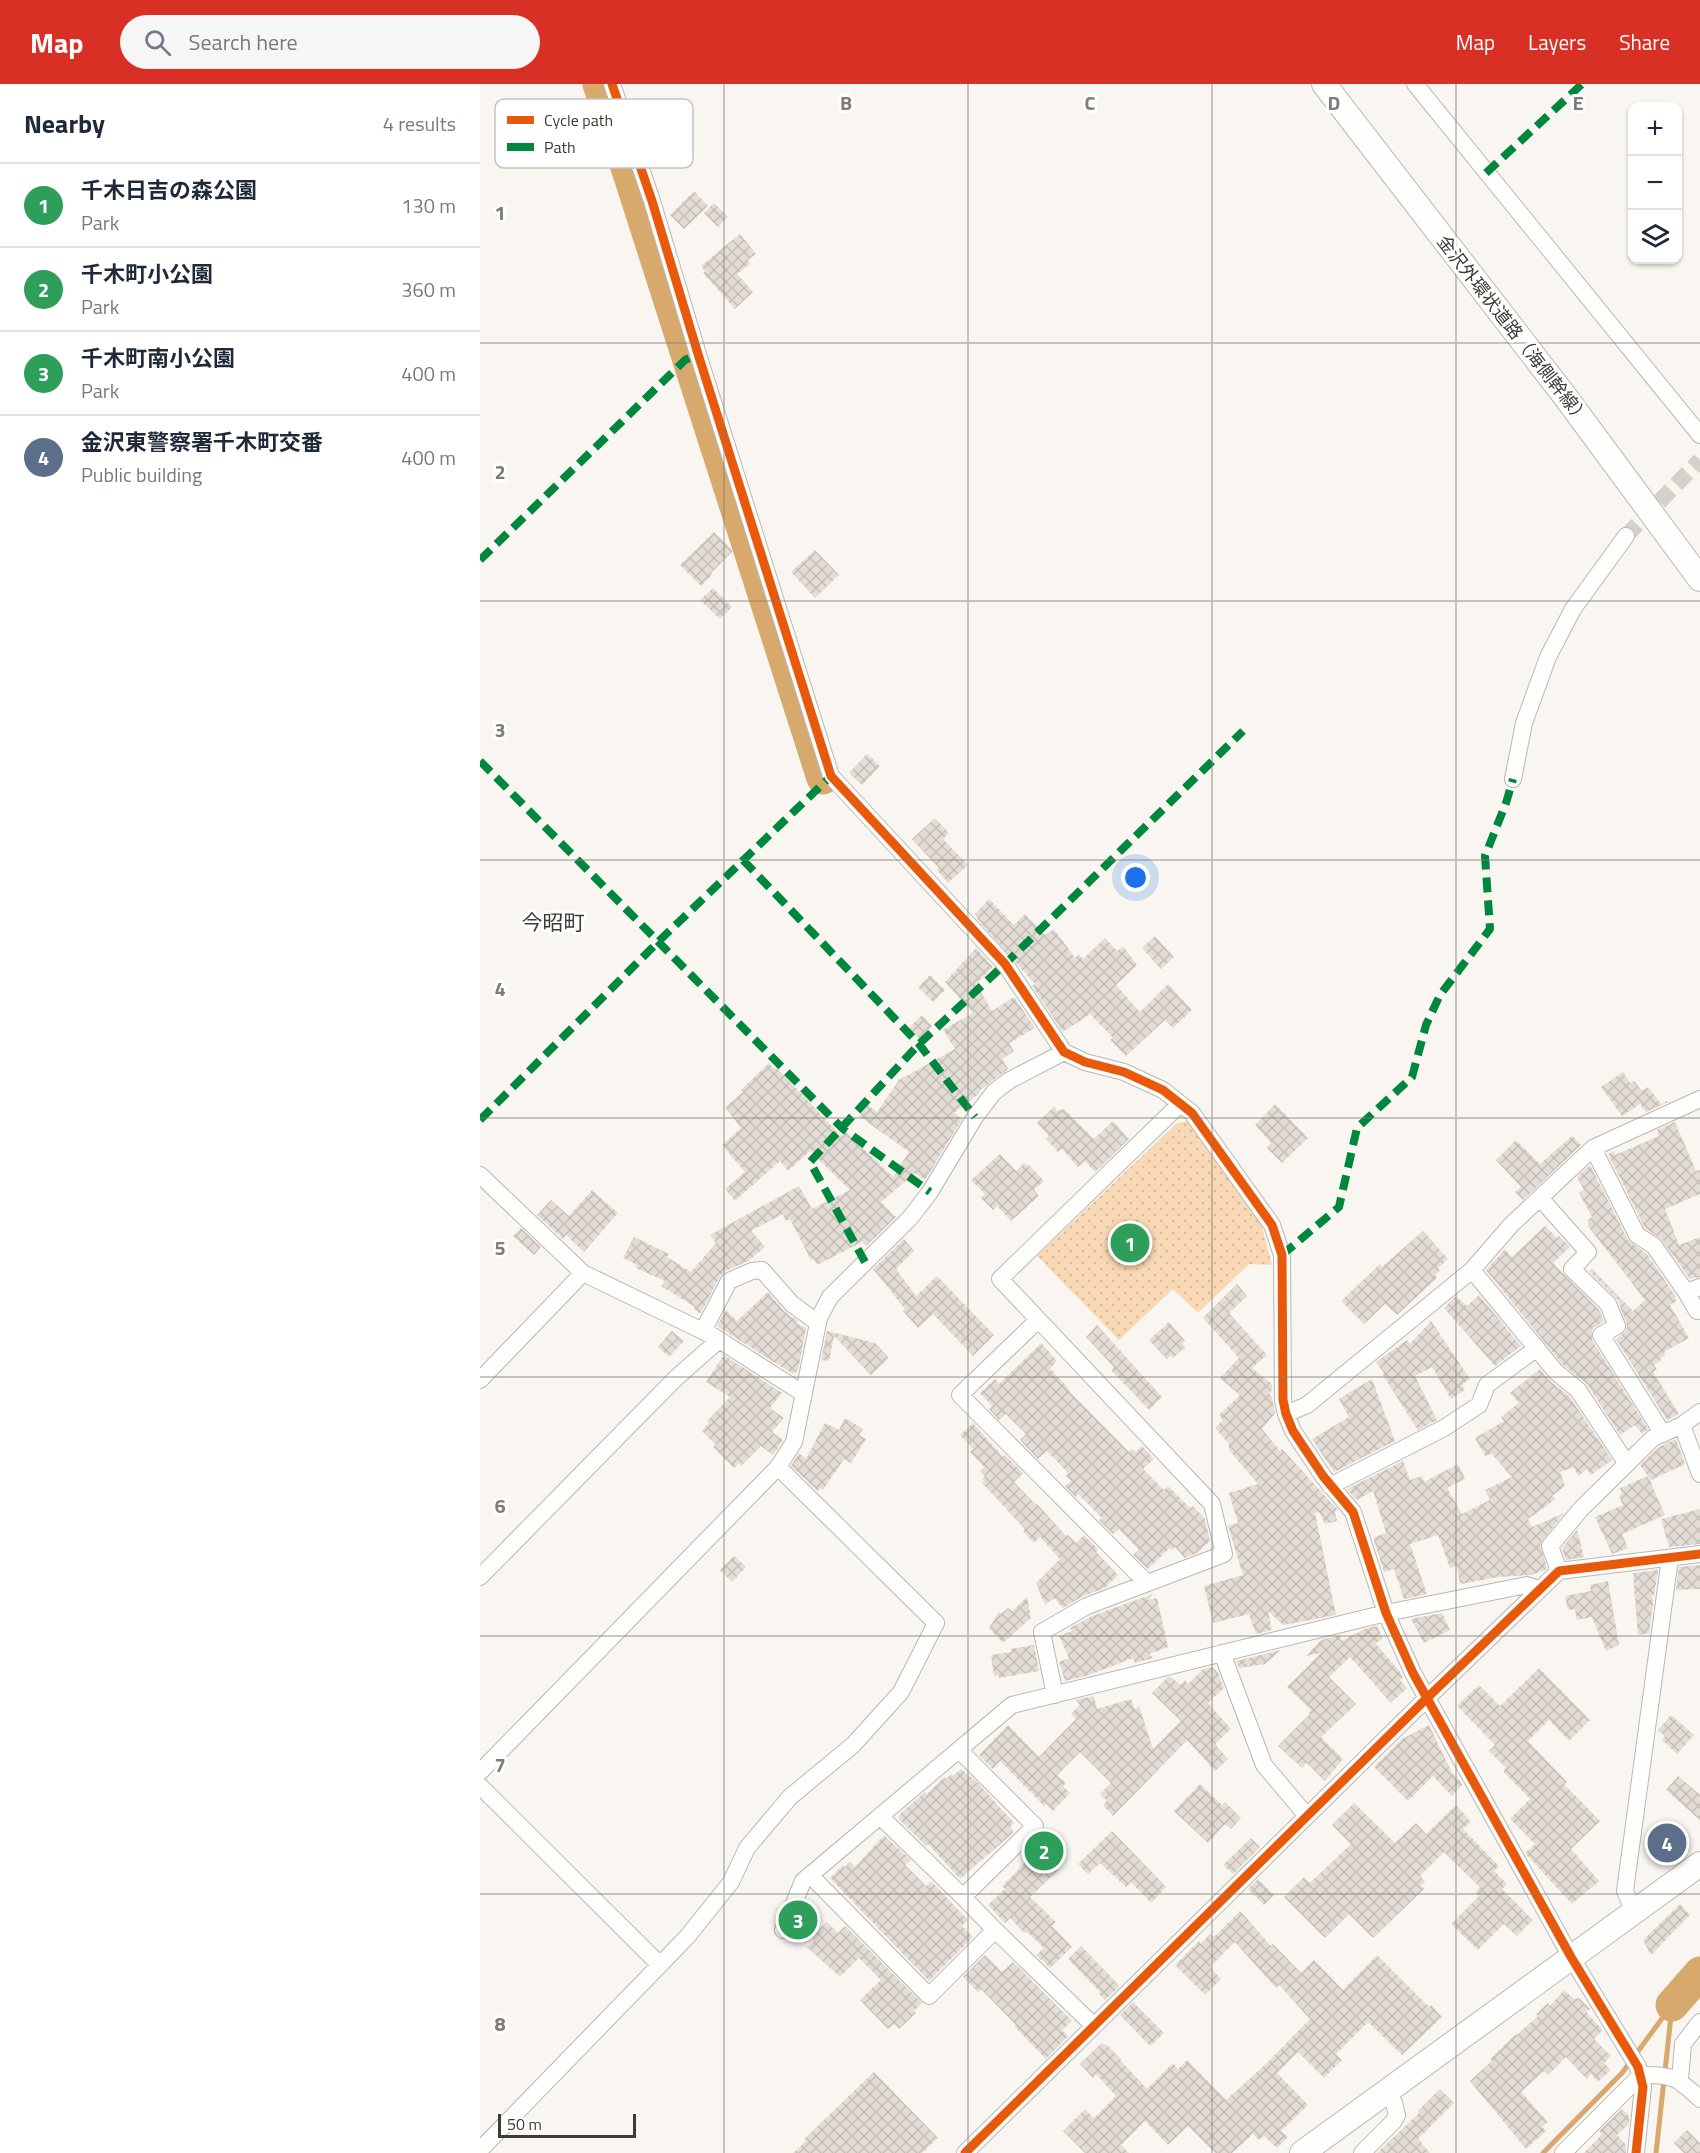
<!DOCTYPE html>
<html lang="en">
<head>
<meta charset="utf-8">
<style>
	:root { --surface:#fff; --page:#f6f6f7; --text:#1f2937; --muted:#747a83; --line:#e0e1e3; --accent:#d93025 }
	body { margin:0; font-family:"Titillium Web","Noto Sans JP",sans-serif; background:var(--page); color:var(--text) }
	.controls { position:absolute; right:18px; top:18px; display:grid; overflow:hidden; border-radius:12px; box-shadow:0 2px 4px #0004 }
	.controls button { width:54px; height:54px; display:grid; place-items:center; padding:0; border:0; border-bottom:2px solid var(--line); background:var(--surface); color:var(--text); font:30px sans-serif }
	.scale { position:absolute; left:18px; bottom:15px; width:138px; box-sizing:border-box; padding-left:6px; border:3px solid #3f3a34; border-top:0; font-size:16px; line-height:21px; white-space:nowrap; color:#3f3a34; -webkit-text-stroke:4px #fff; paint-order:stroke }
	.you { position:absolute; left:656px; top:794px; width:21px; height:21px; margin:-15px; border:4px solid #fff; border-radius:50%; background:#1a73e8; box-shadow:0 0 0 9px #1a73e833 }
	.badge { display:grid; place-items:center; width:39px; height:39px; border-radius:50%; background:var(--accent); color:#fff; font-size:20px; font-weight:700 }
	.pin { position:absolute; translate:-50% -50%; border:3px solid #fff; box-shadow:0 2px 6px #0006 }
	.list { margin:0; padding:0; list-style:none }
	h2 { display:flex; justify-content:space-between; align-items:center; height:78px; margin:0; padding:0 24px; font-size:26px }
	h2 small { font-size:20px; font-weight:400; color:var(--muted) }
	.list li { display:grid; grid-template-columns:39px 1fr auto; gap:18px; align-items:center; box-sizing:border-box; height:84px; padding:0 24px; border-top:2px solid var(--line) }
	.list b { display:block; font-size:22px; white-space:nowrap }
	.list p { margin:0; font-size:20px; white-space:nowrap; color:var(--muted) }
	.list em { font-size:20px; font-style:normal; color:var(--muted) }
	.icon { flex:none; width:33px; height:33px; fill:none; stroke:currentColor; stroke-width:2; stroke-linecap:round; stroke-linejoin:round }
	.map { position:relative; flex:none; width:1220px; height:2069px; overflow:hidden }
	header { display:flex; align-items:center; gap:36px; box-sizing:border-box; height:84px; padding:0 30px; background:var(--accent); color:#fff }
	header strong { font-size:28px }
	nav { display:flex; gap:33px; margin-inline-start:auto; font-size:21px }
	.search { width:420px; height:54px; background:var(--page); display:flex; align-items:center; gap:15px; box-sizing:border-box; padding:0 21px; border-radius:33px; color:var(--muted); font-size:22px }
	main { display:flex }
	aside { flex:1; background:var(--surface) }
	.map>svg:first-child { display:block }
</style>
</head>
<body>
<header>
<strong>Map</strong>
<div class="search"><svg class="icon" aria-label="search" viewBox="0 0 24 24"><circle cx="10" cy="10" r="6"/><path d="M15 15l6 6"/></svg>Search here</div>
<nav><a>Map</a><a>Layers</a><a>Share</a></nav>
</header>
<main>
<aside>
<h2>Nearby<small>4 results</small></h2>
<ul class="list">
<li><span class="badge" style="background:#2e9e5b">1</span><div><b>千木日吉の森公園</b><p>Park</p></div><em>130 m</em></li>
<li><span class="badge" style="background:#2e9e5b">2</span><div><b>千木町小公園</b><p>Park</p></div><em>360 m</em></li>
<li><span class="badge" style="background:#2e9e5b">3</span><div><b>千木町南小公園</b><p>Park</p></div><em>400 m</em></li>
<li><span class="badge" style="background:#5c6f8a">4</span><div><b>金沢東警察署千木町交番</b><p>Public building</p></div><em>400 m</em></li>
</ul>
</aside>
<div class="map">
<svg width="1220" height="2069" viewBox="0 0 1220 2069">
	<defs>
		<pattern id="park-dots" width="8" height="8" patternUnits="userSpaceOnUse" patternTransform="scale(1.5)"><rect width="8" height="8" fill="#f9d9b5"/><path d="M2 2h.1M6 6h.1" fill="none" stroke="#d6bb9c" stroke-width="1.8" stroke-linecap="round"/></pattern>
		<pattern id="building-cross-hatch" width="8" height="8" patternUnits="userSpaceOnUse" patternTransform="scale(1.5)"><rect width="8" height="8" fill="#e4ddd6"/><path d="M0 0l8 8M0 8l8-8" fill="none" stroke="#c5beb8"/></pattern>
	</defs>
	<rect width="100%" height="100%" fill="#f9f5f0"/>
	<path fill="url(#park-dots)" d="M708,1037L781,1139L792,1181L769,1180L718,1229L693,1205L639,1256L557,1172L697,1039Z"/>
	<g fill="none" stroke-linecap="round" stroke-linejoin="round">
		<path stroke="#d8a96c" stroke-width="5" d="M1063,2069L1142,1989L1192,1921
			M1176,2069L1192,1923"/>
		<path stroke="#d8a96c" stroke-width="33" d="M119,0L138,55L343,694
			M1192,1921L1220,1889"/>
	</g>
	<path fill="url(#building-cross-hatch)" d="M214,107L228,122L204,145L190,131Z
		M234,119L248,133L238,143L224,129Z
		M260,150L276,170L268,176L270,180L257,190L273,208L255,225L223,189L225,187L221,182Z
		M234,448L253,467L231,489L232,491L221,502L200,481Z
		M335,466L359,491L335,514L311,488Z
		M233,504L252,523L240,535L220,516Z
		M387,670L400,682L382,701L369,689Z
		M455,734L469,749L463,755L488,781L468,799L457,786L459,784L432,755Z
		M509,815L534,841L545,830L565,851L574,845L595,874L599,870L603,875L625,854L637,867L643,862L657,881L636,901L660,928L688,900L712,926L693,944L685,936L646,972L630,956L633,954L610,930L583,948L552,902L555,900L497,835L498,834L495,830Z
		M675,852L694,873L681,885L662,864Z
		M496,864L513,883L496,900L512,927L534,913L555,944L529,959L534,967L522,975L528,985L499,1007L500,1009L474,1029L482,1035L445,1096L435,1089L401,1118L416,1133L386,1162L382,1158L337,1181L334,1175L331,1176L310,1135L306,1137L303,1130L271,1147L285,1163L268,1177L245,1187L240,1192L220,1230L214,1225L215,1223L181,1202L185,1197L156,1184L157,1181L143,1174L154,1153L189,1170L187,1173L211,1188L236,1159L230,1151L319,1102L332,1125L370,1106L330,1067L308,1087L300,1077L255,1117L245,1105L265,1088L242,1061L261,1044L245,1023L263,1008L261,1006L289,979L294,985L296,983L361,1052L365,1047L413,1093L429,1068L379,1032L388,1021L397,1028L419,996L475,965L463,946L493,929L465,898Z
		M450,891L465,906L453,918L438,903Z
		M442,931L452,942L440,955L429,944Z
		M1143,988L1150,999L1154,997L1162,1007L1168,1003L1181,1020L1187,1017L1188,1018L1166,1028L1160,1020L1142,1032L1121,1003Z
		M795,1020L828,1054L802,1079L787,1064L791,1059L775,1041Z
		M575,1022L576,1027L584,1025L614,1055L633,1037L649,1055L615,1088L605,1077L598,1083L582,1065L578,1068L566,1055L569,1052L557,1039Z
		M1195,1038L1216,1087L1220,1086V1110L1185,1125L1199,1161L1220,1153V1193L1210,1195L1182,1156L1165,1144L1128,1070L1134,1067L1135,1071L1179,1052L1177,1046Z
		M1092,1052L1101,1061L1043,1116L1035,1108L1041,1103L1016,1076L1036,1056L1060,1080Z
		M520,1070L536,1087L544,1079L548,1082L549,1081L564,1097L554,1106L559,1112L531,1137L517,1122L513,1126L501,1114L505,1110L491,1096Z
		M1110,1081L1148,1156L1167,1170L1196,1213L1195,1214L1196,1217L1190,1221L1209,1254L1184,1268L1185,1271L1180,1274L1181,1276L1174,1281L1177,1286L1173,1288L1199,1330L1187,1336L1136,1255L1145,1248L1147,1242L1138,1216L1109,1187L1112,1185L1153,1227L1165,1216L1108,1142V1136L1112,1133L1099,1109L1104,1106L1097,1093Z
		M112,1106L138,1129L104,1168L86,1151L83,1155L57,1131L71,1116L89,1132Z
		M1065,1142L1077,1154L1079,1152L1090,1163L1073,1179L1119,1226L1124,1237L1112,1245V1256L1168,1345L1162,1350L1155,1341L1140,1351L1107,1300L1083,1281L1006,1186L1025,1165L1032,1173Z
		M41,1144L61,1163L54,1171L33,1152Z
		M943,1147L968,1175L958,1184L960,1186L955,1191L957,1194L917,1231L905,1220L884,1240L861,1217L900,1180L902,1183Z
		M424,1155L434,1167L416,1185L436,1212L457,1192L514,1251L493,1272L453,1230L438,1244L423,1227L425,1225L393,1185Z
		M757,1200L767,1212L749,1229L787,1271L772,1284L792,1300V1306L789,1310L792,1313L795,1329L782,1345L800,1367L802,1365L858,1426L855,1428L857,1437L845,1440L839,1428L835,1429L856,1531L803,1541L788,1527L792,1546L776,1550L769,1530L733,1539L724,1502L763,1491L748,1442L758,1439L749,1409L778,1400L749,1366V1360L735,1344L743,1336L739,1331L760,1311L740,1294L759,1274L723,1234Z
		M288,1208L304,1227L318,1237L316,1239L326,1244L318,1287L313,1290L237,1242L246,1226L257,1237Z
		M999,1211L1041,1262L1015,1282L964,1224L976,1212L987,1222Z
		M951,1237L990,1295L982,1301L985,1306L971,1315L952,1283L935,1292L957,1336L938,1346L902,1290L904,1289L896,1278L927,1256L930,1260Z
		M689,1238L705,1257L702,1259L705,1263L693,1274L691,1272L687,1275L669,1256Z
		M617,1241L682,1313L669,1326L631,1286L634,1283L606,1253Z
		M192,1247L204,1257L189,1273L178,1263Z
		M347,1247L395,1259L409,1274L391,1291L354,1252L349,1277L341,1276Z
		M561,1259L577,1277L570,1284L589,1305L588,1306L649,1368L652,1365L656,1368L662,1362L674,1375L663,1385L684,1406L688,1402L710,1424L713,1422L725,1435L730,1457L717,1469L705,1474L695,1463L692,1466L690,1464L668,1485L653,1471L659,1466L639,1445L633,1450L619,1436L622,1434L598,1410L596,1413L585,1402L591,1397L586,1392L588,1389L567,1367L558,1375L540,1356L546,1350L526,1330L519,1336L509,1325L512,1322L500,1309L515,1295L519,1300Z
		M242,1270L302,1309L290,1324L304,1334L292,1348L303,1356L293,1371L281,1362L261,1382L259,1379L254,1384L233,1363L236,1361L222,1347L229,1339L227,1337L250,1313L226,1298L243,1272Z
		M1060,1285L1069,1296L1090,1313L1132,1376L1111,1391L1107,1385L1098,1392L1094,1383L1080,1388L1085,1402L1072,1412L1076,1415L1048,1435L1052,1443L1084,1429L1060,1460L1067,1484L1065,1486L1051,1491L1018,1493L980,1500L977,1482L970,1484L958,1451L930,1460L947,1510L924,1515L914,1485L904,1488L893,1454L906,1449L893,1407L877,1416L867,1405L923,1377L930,1396L942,1392L944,1398L978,1380L985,1395L967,1404L982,1430L1010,1416L1005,1406L1032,1393L1011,1369L1006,1373L995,1354L1024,1337L1021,1333L1039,1319L1030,1309Z
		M892,1295L915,1357L854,1388L832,1355L869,1333L859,1315Z
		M365,1334L383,1345L379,1351L386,1355L371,1379L364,1375L343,1406L340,1404L338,1407L311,1382L319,1369L326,1375L345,1339L359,1346Z
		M493,1339L523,1373L525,1371L543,1389L534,1398L556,1421L557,1420L586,1452L588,1451L596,1459L604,1451L618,1465L616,1468L638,1491L625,1504L603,1512L583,1524L574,1514L565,1521L556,1499L580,1475L560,1453L554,1459L543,1447L545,1445L502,1399L504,1397L502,1395L505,1392L500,1387L504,1383L490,1368L493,1365L480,1351Z
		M1196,1355L1205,1380L1171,1396L1160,1381L1179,1363Z
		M1168,1392L1185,1431L1142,1450L1148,1464L1132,1470L1115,1433L1143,1421L1139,1412L1142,1410L1140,1404Z
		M1220,1425V1460L1189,1463L1181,1435Z
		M1097,1446L1104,1473L1086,1476L1082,1464Z
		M254,1472L266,1483L252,1498L240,1486Z
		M1220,1481V1505L1196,1506L1199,1483Z
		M1178,1486L1174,1512H1172L1173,1520L1169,1549L1158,1551L1153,1489Z
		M1128,1497L1139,1561L1126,1567L1112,1533L1097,1536L1095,1525L1088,1526L1085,1512L1111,1507L1110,1501Z
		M673,1510L667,1516L677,1514L688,1563L669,1570L673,1574L655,1579L653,1574L609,1591L585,1597L579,1578L589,1574L579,1552L592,1547L590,1544L612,1532Z
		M547,1513L551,1534L523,1559L509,1544L519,1528L521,1530L528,1524L532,1527Z
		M962,1529L970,1546L944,1559L931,1535Z
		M897,1542L903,1555L895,1559L921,1589L923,1593L920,1596L927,1604L911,1619L870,1573L849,1593L876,1620L841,1653L863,1675L845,1697L827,1679L822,1684L798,1662L830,1630L828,1629L831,1626L807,1603L841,1569L826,1572L841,1556L860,1551L861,1557L887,1544Z
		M554,1561L559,1587L519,1594V1592H514L511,1571L532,1568L530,1565Z
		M801,1566L785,1580L759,1584L756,1577Z
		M732,1583L738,1589L744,1604L728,1619L751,1645L735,1660L748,1675L735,1687L707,1656L633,1732L623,1721L627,1717L620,1710L631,1699L600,1668L577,1691L586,1699L583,1702L590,1709L573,1727L566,1720L564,1722L520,1677L513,1685L499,1671L528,1641L559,1673L596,1635L591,1630L600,1621L596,1616L614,1612L617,1625L651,1615L655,1626L659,1622L673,1665L701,1637L672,1609L688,1593H691L700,1601L705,1596L708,1600L723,1585Z
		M1059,1584L1110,1636L1089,1657L1069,1636L1048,1657L1087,1698L1084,1700L1120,1737L1091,1765L1119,1797L1092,1820L1045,1769L1055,1760L1030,1735L1050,1715L1023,1687L1026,1684L1009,1667L1015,1661L977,1622L999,1601L1020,1622Z
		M1191,1631L1214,1651L1197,1670L1182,1656L1185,1652L1178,1646Z
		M949,1641L972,1689L983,1700L972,1712L953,1692L928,1717L894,1683L922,1655Z
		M481,1685L498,1699L534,1739L530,1743L534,1748L480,1795L448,1760L446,1762L420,1736L418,1733L422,1728L445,1708L447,1710L464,1693L466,1695L471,1690L473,1692Z
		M1198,1692L1220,1711V1736L1186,1706Z
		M720,1700L742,1721L745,1718L761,1734L751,1745L745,1740L728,1759L694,1727Z
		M874,1719L915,1759L936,1739L946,1750L976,1721L991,1738L983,1745L1019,1782L1014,1787L1027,1800L1022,1805L1053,1836L1037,1852L1024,1840L998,1866L971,1840L999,1812L995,1809L1000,1803L964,1768L940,1792L945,1798L941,1801L944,1805L893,1854L869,1830L845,1854L804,1813L824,1793L830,1799L871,1760L852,1741Z
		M1181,1746L1198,1760L1180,1780L1167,1769L1172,1764L1167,1760Z
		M632,1747L686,1803L671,1819L651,1798L646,1803L620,1779L608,1790L598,1780Z
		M404,1751L431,1776L425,1781L446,1802L451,1797L488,1836L482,1842L493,1853L449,1897L350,1794L363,1781L365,1783L370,1778L375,1783Z
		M771,1754L780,1763L753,1790L743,1781Z
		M559,1767L578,1786L550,1813L576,1838L572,1842L592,1863L570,1884L556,1871L564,1864L548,1849L543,1848L530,1834L525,1839L508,1821L525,1805L522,1802L540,1784L539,1783Z
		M778,1795L794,1811L784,1821L768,1805Z
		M1200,1820L1210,1831L1171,1871L1163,1856Z
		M760,1827L791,1862L793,1860L821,1889L834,1876L863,1906L897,1871L949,1923L951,1921L962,1933L922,1971L888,1938L856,1970L862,1976L844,1994L818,1968L797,1989L828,2021L801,2047L808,2053L797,2064L784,2052L779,2056L773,2050L752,2069H735L708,2042L688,2061L665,2037L641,2061L649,2069H605L583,2047L605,2025L614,2034L636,2012L616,1990L613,1994L600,1980L622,1959L624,1961L626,1960L641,1975L640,1976L667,2005L693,1979L698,1985L707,1976L746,2016L787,1979L830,1935L799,1901L796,1904L755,1858L730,1883L741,1895L725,1911L695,1881L719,1857L721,1860L730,1850L734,1853Z
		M347,1838L358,1849L365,1842L442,1919L434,1927L436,1929L419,1945L414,1940L408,1945L380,1916L401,1896L379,1874L360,1893L327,1863L334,1857L331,1853Z
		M601,1862L639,1901V1903L625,1916L619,1910L620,1908L588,1875Z
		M505,1871L522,1888L533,1878L592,1937L582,1946L588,1952L566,1975L534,1942L536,1941L501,1905L498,1908L483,1893Z
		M1084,1906L1094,1915L1099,1914L1110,1925L1106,1928L1123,1946L1114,1955L1131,1972L1124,1979L1131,1986L1118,1998L1111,1990L1107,1995L1086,1973L1068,1991L1064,1987L1041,2008L1068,2038L1062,2043L1066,2047L1046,2065L990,1997L1012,1977L1010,1975L1036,1950L1037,1951L1058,1932L1056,1930L1068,1919L1070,1922Z
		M653,1918L684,1949L670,1962L640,1931Z
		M394,1988L458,2054L442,2069H313L326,2057L324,2055Z
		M960,2005L974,2019L938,2055L950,2069H897L939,2029L938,2027Z
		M1142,2025L1149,2032V2040L1137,2051L1146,2061V2069H1104L1122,2050L1119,2047Z
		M1207,2046L1220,2059V2069H1204L1194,2059Z"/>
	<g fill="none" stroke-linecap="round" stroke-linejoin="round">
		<path stroke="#d4d0ca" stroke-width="16" stroke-dasharray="16 8" stroke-linecap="butt" d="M1146,452L1220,376"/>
		<defs>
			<path id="street" d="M132,0L172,117L218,270L351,692L525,880L584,968L605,978L644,988L683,1006L712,1029L792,1141L802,1171L803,1316L806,1330L813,1347L843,1392L873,1428L906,1529L933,1589L1091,1873L1158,1983L1163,2003L1156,2069
				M935,0L1220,351
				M1033,695L1044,639L1068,573L1093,525L1146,452
				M1113,1064L1157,1151L1174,1162L1206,1208L1220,1203
				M0,1091L103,1189L233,1252L324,1310
				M1060,1114L1108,1168L1092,1185L1128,1220L1137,1242L1121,1251L1183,1350
				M992,1186L1076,1288L1098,1306L1147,1380
				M1206,1208L1217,1227
				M558,1236L480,1311L667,1499
				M223,1247L249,1197L272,1187L282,1186L312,1220L338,1239
				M0,1296L103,1189
				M806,1330L827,1321L992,1186L1031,1141L1113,1064L1220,1015
				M1202,1341L1220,1390
				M850,1402L964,1344L999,1321L1007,1301L1057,1264
				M1079,1487L1070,1462L1101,1425L1173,1354L1202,1341L1220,1328
				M0,1493L196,1294L239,1256
				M742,1569L784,1681L827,1732
				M575,1611L562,1548L607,1522L744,1470L732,1420L520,1195L700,1020
				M0,1688L298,1383L314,1358L339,1234L350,1213L430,1134L450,1108L495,1033L514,1008L530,996L584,968
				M0,1702L180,1881
				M400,1732L483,1813L555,1742L479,1666
				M330,1791L449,1912L515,1846L614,1942
				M483,1813L515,1846
				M1154,1828L1145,1807L1190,1474
				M303,1846L323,1797L532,1621L906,1529L1047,1501L1059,1505
				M1200,1996L1203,1960L1220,1938
				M0,2066L207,1853L251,1798L267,1764L310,1713L373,1661L421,1608L456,1539L298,1383
				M485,2069L947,1614L1079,1487L1220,1470
				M882,2069L913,2038L917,2031L914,2019L906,2008
				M1083,2069L1161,1991C1192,1990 1198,1994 1220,2015"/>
			<path id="secondary" d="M844,0L1084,311L1220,495
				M822,2069L1220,1780"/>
		</defs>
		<use href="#street" stroke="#bbb7b2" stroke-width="18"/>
		<use href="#secondary" stroke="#bbb7b2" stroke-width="26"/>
		<use href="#street" stroke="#fefefd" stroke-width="16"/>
		<use href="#secondary" stroke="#fefefd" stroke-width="24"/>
		<path stroke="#00873e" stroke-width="8" stroke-dasharray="15 8" stroke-linecap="butt" d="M1006,89L1102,0
			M0,476L205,276L218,270
			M0,677L362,1044L450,1108
			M263,776L439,960L495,1033
			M0,1036L179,857L351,692
			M802,1171L859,1123L877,1044L932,993L946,941L960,911L1010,845L1005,772L1026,719L1033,695
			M385,1178L330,1078L439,960L525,880L763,647"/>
		<defs>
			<path id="cycleway" d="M132,0L172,117L218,270L351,692L525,880L584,968L605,978L644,988L683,1006L712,1029L792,1141L802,1171L803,1316L806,1330L813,1347L843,1392L873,1428L906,1529L933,1589L1091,1873L1158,1983L1163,2003L1156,2069
				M485,2069L947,1614L1079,1487L1220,1470"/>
		</defs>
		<use href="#cycleway" stroke="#fff" stroke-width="13"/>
		<use href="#cycleway" stroke="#e8590c" stroke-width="9"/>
	</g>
	<path fill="none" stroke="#807b76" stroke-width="1.5" stroke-opacity="0.55" d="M244,0V2069M488,0V2069M732,0V2069M976,0V2069M0,259H1220M0,517H1220M0,776H1220M0,1034H1220M0,1293H1220M0,1552H1220M0,1810H1220"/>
	<g text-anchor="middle" stroke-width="6" stroke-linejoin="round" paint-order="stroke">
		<g font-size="18" fill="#3f3a34" stroke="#fff">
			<text transform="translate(1033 246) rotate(52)" y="6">金沢外環状道路（海側幹線）</text>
		</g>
		<g font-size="21" fill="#3f3a34" stroke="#fff">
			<text x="73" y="846">今昭町</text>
		</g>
	</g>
	<rect x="15" y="15" width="198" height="69" rx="9" fill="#fff" stroke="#c5c4c2" stroke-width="1.5"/>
	<rect x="27" y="32" width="27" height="8" fill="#e8590c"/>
	<rect x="27" y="59" width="27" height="8" fill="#00873e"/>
	<g font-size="16" fill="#3f3a34">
		<text x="64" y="42">Cycle path</text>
		<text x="64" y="69">Path</text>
	</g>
	<g font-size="20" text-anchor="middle" font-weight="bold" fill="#807b76" stroke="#fff" stroke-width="6" stroke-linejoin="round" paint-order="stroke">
		<text x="366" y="26">B</text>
		<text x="610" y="26">C</text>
		<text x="854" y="26">D</text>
		<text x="1098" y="26">E</text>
		<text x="20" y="136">1</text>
		<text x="20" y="395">2</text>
		<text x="20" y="653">3</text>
		<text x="20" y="912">4</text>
		<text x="20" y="1171">5</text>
		<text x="20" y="1429">6</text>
		<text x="20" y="1688">7</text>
		<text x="20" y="1947">8</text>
	</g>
</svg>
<div class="controls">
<button>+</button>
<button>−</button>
<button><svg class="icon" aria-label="layers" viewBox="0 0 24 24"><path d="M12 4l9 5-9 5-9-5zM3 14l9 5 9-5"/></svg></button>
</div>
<div class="scale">50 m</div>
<div class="you"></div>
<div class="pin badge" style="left:650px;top:1159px;background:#2e9e5b">1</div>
<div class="pin badge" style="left:564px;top:1767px;background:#2e9e5b">2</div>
<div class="pin badge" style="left:318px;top:1836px;background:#2e9e5b">3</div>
<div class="pin badge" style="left:1187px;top:1759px;background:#5c6f8a">4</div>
</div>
</main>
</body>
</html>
